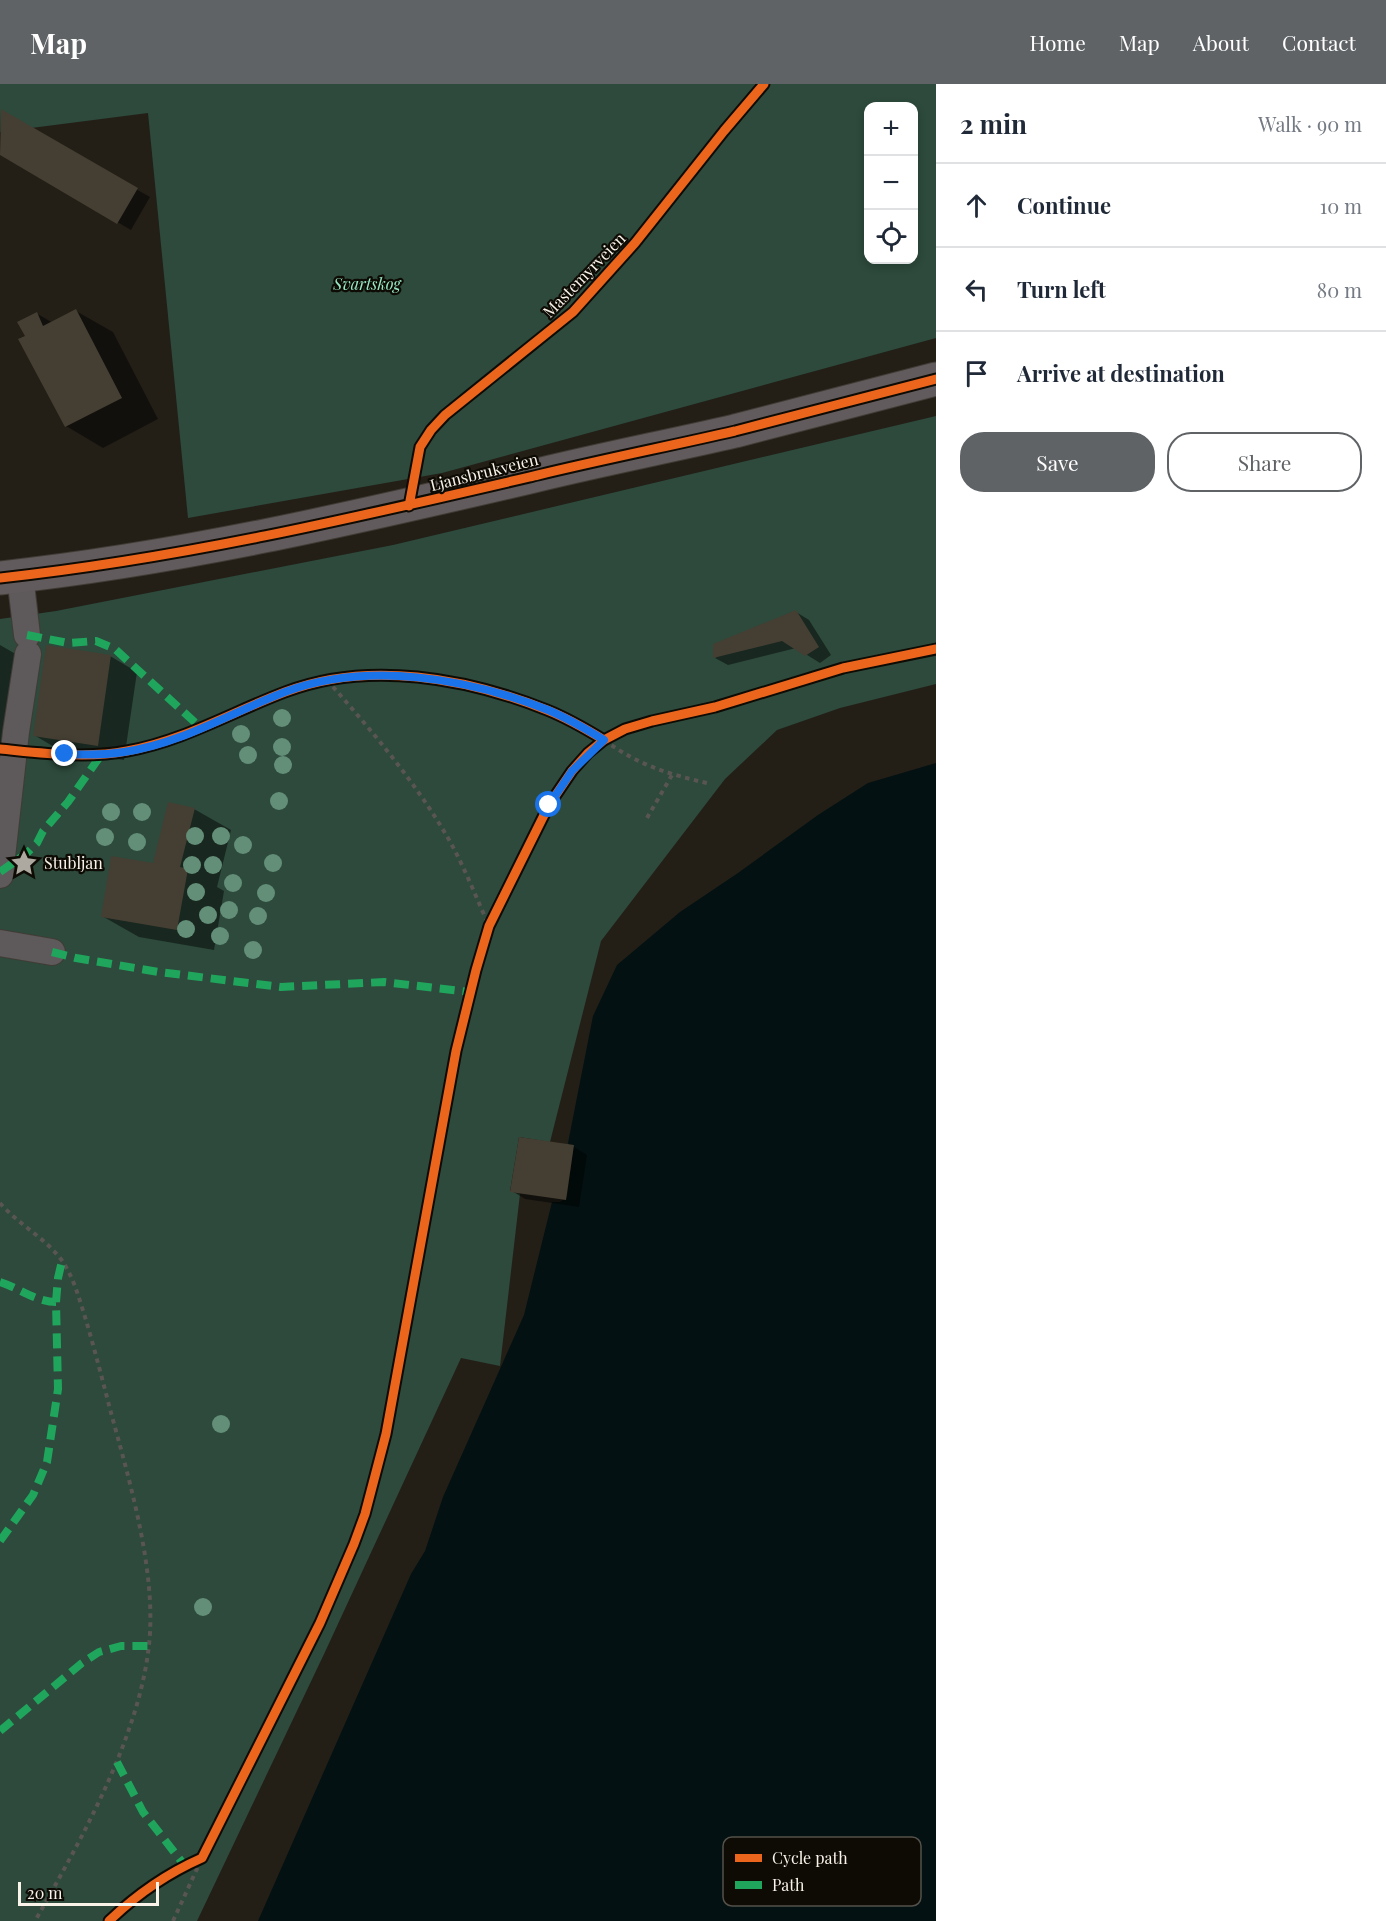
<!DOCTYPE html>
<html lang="en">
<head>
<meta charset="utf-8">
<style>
	:root { --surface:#fff; --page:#f6f6f7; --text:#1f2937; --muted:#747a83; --line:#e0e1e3; --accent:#5f6366 }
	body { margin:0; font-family:"Playfair Display",serif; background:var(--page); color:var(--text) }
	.controls { position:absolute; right:18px; top:18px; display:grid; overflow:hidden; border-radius:12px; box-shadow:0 3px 9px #0003 }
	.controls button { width:54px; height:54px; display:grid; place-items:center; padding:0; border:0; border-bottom:2px solid var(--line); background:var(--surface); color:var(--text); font:30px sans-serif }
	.scale { position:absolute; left:18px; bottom:15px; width:141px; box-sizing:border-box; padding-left:6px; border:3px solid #f9f3ea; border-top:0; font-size:16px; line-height:21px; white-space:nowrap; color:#f9f3ea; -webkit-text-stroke:4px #0e0b05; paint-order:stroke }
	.stop { position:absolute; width:18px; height:18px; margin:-14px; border:4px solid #1a73e8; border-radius:50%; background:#fff }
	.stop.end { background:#1a73e8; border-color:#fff; box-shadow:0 2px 6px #0008 }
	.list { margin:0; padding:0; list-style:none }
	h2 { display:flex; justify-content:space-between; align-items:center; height:78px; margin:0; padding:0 24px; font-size:26px }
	h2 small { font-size:20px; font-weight:400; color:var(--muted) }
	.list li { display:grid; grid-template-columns:39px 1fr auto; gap:18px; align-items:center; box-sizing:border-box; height:84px; padding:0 24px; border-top:2px solid var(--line) }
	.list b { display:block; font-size:22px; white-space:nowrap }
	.list em { font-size:20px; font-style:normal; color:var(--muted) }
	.actions { display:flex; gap:12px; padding:18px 24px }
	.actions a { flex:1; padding:14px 0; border:2px solid var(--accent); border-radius:24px; text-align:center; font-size:21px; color:var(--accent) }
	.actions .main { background:var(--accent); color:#fff }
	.icon { flex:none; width:33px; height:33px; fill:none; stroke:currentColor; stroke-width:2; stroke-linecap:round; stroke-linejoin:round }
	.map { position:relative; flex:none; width:936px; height:1837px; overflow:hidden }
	header { display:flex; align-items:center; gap:36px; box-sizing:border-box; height:84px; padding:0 30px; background:var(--accent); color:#fff }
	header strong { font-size:28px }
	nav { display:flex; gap:33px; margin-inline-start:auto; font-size:21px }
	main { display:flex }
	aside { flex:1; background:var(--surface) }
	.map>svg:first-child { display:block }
</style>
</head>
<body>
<header>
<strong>Map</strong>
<nav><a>Home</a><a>Map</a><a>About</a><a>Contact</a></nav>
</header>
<main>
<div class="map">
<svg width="936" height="1837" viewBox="0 0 936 1837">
	<rect width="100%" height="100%" fill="#231f17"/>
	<path fill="#2d4a3c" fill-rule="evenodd" d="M0,0H936V254L442,389L188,434L148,29L0,48ZM868,22H914V176H868Z
		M936,332V600L840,624L777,646L725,695L601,857L550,1058L519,1053L510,1107L520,1110L500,1282L461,1274L325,1568L197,1837H0V535L56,527L393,461Z"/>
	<path fill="#031112" d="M936,679V1837H258L411,1490L425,1467L443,1413L524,1231L552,1118H560L567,1113L573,1067L568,1059L593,932L617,881L680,828L738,789L818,731L868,699Z"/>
	<path fill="#0007" d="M1,28L150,113L131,146L0,70Z
		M76,227L113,248L158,335L103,364L66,342L27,253L36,229L53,239Z
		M796,528L809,536L831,571L820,579L796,564L728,581L715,574Z
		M0,561L26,576L21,665L0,664Z
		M110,572L137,588L124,676L61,667L34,651Z
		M194,725L231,746L217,803L224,807L214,866L139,853L102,832L154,780Z
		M520,1055L574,1063L587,1071L579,1123L525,1115L512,1107Z"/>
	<path fill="#453f33" d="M1,25L138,104L117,140L0,71Z
		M76,225L122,314L65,343L18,255L25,252L17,238L37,228L43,242Z
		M796,526L819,563L805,572L782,557L713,574V560Z
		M46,561L111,571L98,662L33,652Z
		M168,718L195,724L180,783L188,785L177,846L101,833L111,772L153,779Z
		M519,1053L574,1061L566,1116L510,1108Z"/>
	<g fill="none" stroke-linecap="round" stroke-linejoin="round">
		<defs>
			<path id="lane" d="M20,492L27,551
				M0,791L16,648L28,570
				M0,859L52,868"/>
			<path id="secondary" d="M0,494C184,474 358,433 538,391C604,375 670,362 735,347C802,330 869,312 936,295"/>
		</defs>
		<use href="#lane" stroke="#403c35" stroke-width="28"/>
		<use href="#secondary" stroke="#403c35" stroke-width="35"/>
		<path stroke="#595553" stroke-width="4" stroke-dasharray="4.5 4.5" stroke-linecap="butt" d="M327,596C371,646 414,696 448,754C464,782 476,813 489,842
			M604,656C640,682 668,690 711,700
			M647,734L672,691
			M0,1119C19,1141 47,1155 63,1178C74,1195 79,1214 85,1233C94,1263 102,1294 110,1325C129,1395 157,1488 149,1561C139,1654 81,1756 35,1837
			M173,1837L202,1774"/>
		<use href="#lane" stroke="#5e595b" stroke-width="26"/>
		<use href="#secondary" stroke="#625b5d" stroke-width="33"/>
		<path stroke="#20a55d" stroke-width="8" stroke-dasharray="15 8" stroke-linecap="butt" d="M27,551L68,559L96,557L115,565L201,644
			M0,788L27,769L37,759L43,747L68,718L101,671
			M52,868L76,874L159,888L281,903L384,898L470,908
			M0,1198C19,1204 36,1218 56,1218
			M0,1457L33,1411L47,1378L58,1305L56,1218L58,1194L62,1177
			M0,1647L82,1579L99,1568L121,1562H149
			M117,1678L143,1728L185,1782"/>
		<defs>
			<path id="cycleway" d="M409,422L420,363L431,346L445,331L573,228L635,159L724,47L764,0
				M0,494C184,474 358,433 538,391C604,375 670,362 735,347C802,330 869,312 936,295
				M0,665C42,669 86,675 127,667C183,657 232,628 285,608C368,576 467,594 547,626C567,634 586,645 604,656
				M109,1837C136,1811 168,1789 202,1774L320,1539L354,1460L365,1430L386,1350L456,967L476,886L489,842L549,721L572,687L588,669L604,656L625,645L652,637L715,623L843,584L936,565"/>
		</defs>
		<use href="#cycleway" stroke="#0e0b05" stroke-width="13"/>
		<use href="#cycleway" stroke="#eb651d" stroke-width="9"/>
	</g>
	<g fill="#638e77">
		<circle cx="282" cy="634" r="9"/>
		<circle cx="241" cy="650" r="9"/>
		<circle cx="282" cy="663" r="9"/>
		<circle cx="248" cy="671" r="9"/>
		<circle cx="283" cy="681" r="9"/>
		<circle cx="279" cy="717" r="9"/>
		<circle cx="111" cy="728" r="9"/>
		<circle cx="142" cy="728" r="9"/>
		<circle cx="195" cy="752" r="9"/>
		<circle cx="221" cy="752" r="9"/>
		<circle cx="105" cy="753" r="9"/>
		<circle cx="137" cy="758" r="9"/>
		<circle cx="243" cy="761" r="9"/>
		<circle cx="273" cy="779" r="9"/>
		<circle cx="192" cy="781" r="9"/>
		<circle cx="213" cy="781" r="9"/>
		<circle cx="233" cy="799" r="9"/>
		<circle cx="196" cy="808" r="9"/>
		<circle cx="266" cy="809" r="9"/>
		<circle cx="229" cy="826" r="9"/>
		<circle cx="208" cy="831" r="9"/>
		<circle cx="258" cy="832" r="9"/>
		<circle cx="186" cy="845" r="9"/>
		<circle cx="220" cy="852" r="9"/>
		<circle cx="253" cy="866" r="9"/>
		<circle cx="221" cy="1340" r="9"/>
		<circle cx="203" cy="1523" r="9"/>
	</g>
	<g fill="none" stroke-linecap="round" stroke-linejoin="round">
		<path stroke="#1a73e8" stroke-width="8" d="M65,670C84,671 104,671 124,668C181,660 232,628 285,608C368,577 467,594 548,626C567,634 586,645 604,656L572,687L549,721"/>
	</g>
	<defs>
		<symbol id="sight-bare" viewBox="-9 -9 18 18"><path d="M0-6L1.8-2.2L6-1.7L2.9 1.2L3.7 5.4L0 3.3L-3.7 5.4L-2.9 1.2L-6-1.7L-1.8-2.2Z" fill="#aea9a0" stroke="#0e0b05" stroke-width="2.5" paint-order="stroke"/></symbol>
	</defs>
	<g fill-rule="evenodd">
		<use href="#sight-bare" x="5" y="760" width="38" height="38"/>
	</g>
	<g text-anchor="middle" stroke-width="4.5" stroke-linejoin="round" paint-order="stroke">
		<g font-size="16" fill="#f9f3ea" stroke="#0e0b05">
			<text transform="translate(584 191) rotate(-46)" y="6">Mastemyrveien</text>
			<text transform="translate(484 388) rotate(-14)" y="6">Ljansbrukveien</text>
		</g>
		<g font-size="16" font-style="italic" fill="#97e9c5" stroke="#0e0b05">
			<text x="367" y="206">Svartskog</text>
		</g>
		<g font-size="16" fill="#f9f3ea" stroke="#0e0b05" text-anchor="start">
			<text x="44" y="785">Stubljan</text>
		</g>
	</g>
	<rect x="723" y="1753" width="198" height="69" rx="9" fill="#0e0b05" stroke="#54514a" stroke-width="1.5"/>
	<rect x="735" y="1770" width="27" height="8" fill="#eb651d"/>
	<rect x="735" y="1797" width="27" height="8" fill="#20a55d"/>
	<g font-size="16" fill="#f9f3ea">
		<text x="772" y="1780">Cycle path</text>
		<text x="772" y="1807">Path</text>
	</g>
</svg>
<div class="controls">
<button>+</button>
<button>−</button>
<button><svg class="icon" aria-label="locate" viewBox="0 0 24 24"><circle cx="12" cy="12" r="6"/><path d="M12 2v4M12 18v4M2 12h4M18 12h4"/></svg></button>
</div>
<div class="scale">20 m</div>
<div class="stop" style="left:549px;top:721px"></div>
<div class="stop end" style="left:65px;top:670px"></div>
</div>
<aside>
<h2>2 min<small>Walk · 90 m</small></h2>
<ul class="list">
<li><svg class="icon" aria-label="ahead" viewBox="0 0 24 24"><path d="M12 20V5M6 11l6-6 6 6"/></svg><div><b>Continue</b></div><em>10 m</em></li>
<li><svg class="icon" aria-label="left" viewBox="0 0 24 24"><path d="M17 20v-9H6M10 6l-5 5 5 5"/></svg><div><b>Turn left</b></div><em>80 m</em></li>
<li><svg class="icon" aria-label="arrive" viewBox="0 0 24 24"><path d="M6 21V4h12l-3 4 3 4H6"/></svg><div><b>Arrive at destination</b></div></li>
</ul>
<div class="actions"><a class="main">Save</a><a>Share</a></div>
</aside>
</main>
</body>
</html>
